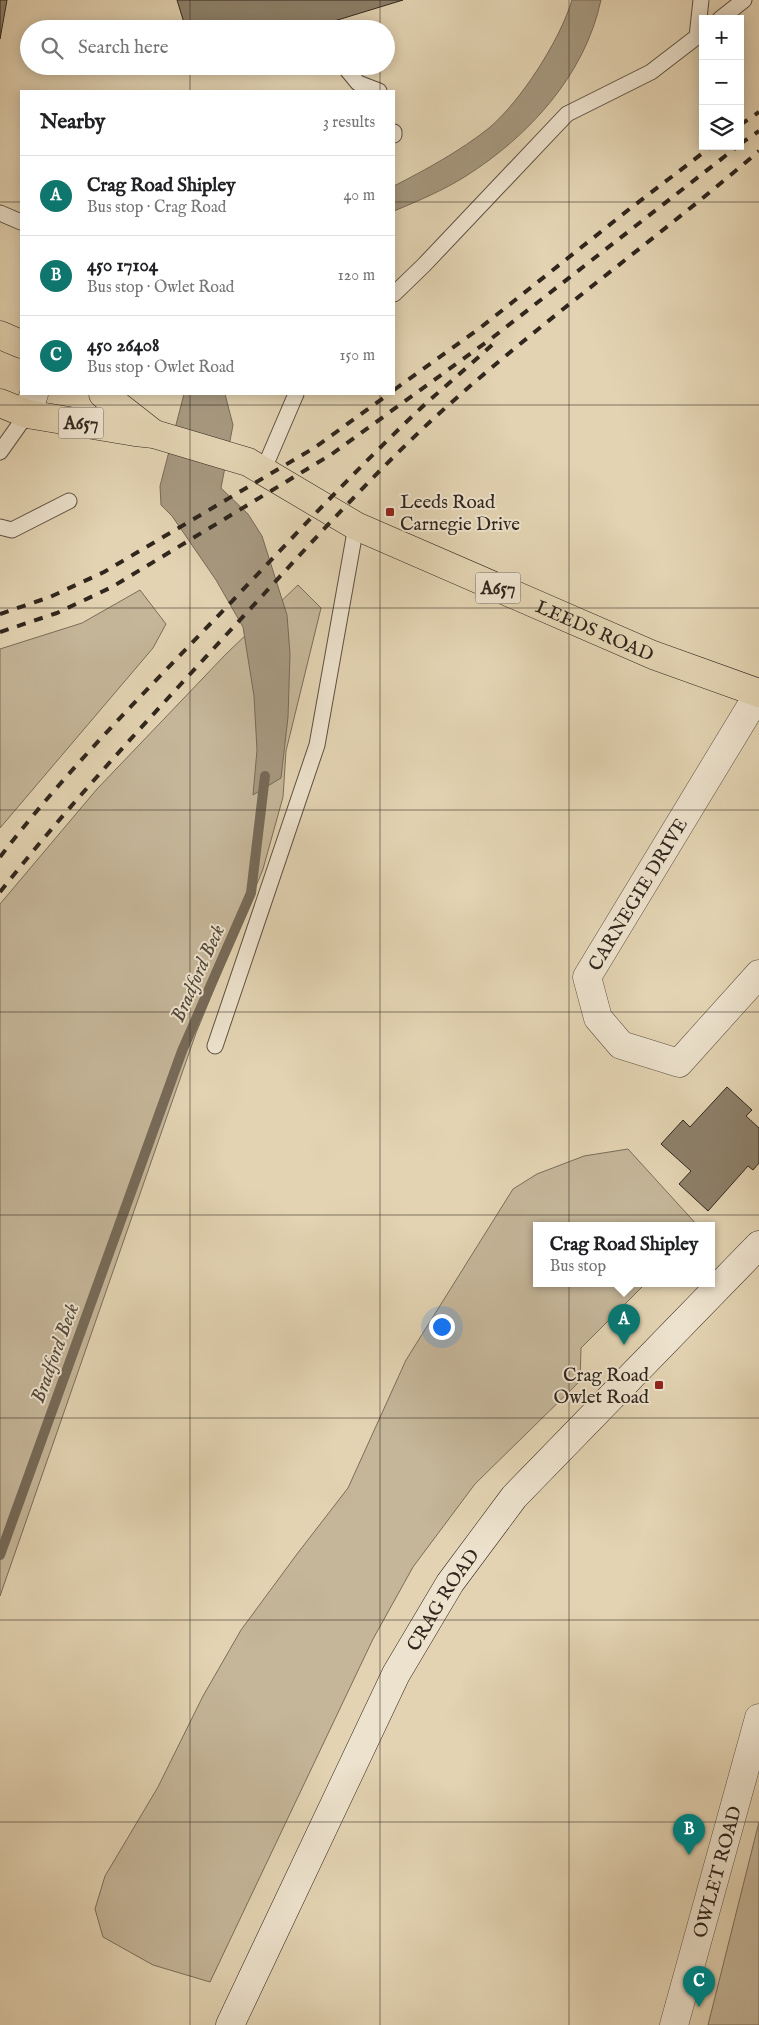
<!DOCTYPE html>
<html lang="en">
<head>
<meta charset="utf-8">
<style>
	:root { --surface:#fff; --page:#f6f6f6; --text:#202124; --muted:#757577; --line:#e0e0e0; --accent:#0f766e }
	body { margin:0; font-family:"IM FELL English",serif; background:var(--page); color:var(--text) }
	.controls { position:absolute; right:15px; top:15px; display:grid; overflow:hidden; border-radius:0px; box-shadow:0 2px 12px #0003 }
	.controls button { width:45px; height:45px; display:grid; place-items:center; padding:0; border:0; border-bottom:1px solid var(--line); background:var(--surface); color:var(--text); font:25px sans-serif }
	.you { position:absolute; left:441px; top:1326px; width:18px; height:18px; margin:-12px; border:4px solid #fff; border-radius:50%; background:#1a73e8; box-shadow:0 0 0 8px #1a73e833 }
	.badge { display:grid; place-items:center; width:32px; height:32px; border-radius:50%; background:var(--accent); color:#fff; font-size:16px; font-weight:700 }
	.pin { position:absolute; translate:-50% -41px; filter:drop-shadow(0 1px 2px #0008) }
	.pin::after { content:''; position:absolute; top:26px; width:18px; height:15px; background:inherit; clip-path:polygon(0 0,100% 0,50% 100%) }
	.popup { position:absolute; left:533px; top:1222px; width:182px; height:65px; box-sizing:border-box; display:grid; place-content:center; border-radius:0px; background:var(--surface); filter:drop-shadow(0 1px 4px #0005); font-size:16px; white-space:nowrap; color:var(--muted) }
	.popup b { font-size:19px; color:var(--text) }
	.popup::after { content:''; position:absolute; left:50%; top:100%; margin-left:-10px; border:10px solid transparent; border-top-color:var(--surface) }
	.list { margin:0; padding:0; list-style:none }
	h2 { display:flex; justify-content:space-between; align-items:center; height:65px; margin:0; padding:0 20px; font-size:21px }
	h2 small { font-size:16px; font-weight:400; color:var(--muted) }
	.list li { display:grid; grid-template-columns:32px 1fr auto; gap:15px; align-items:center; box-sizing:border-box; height:80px; padding:0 20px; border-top:1px solid var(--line) }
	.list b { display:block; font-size:19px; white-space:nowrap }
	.list p { margin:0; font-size:16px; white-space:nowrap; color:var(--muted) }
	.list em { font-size:16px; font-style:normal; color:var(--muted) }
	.icon { flex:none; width:28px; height:28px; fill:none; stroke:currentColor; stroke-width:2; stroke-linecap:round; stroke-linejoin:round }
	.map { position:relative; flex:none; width:759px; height:2025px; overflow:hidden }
	.search { position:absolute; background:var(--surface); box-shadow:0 2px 12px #0003; left:20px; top:20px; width:375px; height:55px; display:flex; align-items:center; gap:12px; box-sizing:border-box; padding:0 18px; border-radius:28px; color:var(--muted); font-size:19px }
	.panel { position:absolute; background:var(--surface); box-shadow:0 2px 12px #0003; left:20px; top:90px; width:375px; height:305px; border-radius:0px }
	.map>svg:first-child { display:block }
</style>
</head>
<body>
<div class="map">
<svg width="759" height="2025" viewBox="0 0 759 2025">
	<rect width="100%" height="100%" fill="#e3d3b2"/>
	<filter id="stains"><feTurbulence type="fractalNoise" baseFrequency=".004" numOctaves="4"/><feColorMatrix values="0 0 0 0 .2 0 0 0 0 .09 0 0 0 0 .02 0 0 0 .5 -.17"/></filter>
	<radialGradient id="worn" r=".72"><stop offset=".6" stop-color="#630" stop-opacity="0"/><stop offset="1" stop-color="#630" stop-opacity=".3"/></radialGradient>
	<path fill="#c5b699" stroke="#7a6e5b" d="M298,585L321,608L286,751L283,797L263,869L196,1033L0,1596V904L97,789L226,654Z
		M140,590L166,624L153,648L0,828V649L82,623Z
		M628,1149L698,1226H536V1284H645L581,1348L580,1381L475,1484L413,1567L373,1639L210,1982L153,1965L103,1937L95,1909L105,1876L158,1787L203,1696L241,1630L297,1554L348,1488L406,1360L513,1189L537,1174L584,1156Z
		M759,1822V2025H708Z"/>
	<path fill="#a6987f" stroke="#776a58" d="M572,0H601C585,75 529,136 466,176C444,190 418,201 394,211V186C427,169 460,151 489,128C521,101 560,40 572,0Z
		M184,394H225L233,425L221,488L248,514L262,536L287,615L290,654L288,717L281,778L253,795L257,750L254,696L243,627L216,580L172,516L161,505L160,486Z"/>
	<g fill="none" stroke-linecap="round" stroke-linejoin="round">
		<path stroke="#776a58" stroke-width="10" d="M0,1555L182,1051L251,893L265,776"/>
	</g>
	<path fill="#8d806a" stroke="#30261d" d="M0,0H7L0,39Z
		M177,0H403L308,29H186Z
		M727,1087L752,1110L746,1116L759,1128V1163L753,1170L748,1166L708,1211L679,1184L691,1171L661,1144L683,1120L690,1127Z"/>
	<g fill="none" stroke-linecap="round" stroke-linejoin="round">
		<defs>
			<path id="service" d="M720,19L744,0
				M697,37L701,0
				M344,66L358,83L379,91
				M394,132V135
				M0,213L21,222
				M394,294L424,265L567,114L651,72L703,32
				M0,452L27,414
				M263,471L296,394
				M0,527L12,530L69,501
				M215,1046L317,745L356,526"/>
			<g id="minor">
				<path d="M27,414L34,394"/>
				<path d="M759,693L587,977L598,1018L621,1045L679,1063L759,974"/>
				<path id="s1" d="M674,2025L759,1718"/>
			</g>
			<g id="secondary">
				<path id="s2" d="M230,2025L396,1674L450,1583L514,1497L759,1245"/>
			</g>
			<g id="primary">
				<path d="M0,335L21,344"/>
				<path d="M103,394L154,434"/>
				<path id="s3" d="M0,403L27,414L135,432L154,434L248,462L356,526L653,655L759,693"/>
			</g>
		</defs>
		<use href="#service" stroke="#5d5142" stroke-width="17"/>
		<use href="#minor" stroke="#5d5142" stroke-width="29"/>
		<use href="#secondary" stroke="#30261d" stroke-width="29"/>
		<use href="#primary" stroke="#30261d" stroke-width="29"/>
		<use href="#service" stroke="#ede2cd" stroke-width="15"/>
		<use href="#minor" stroke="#ede2cd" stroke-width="28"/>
		<use href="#secondary" stroke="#ede2cd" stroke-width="28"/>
		<use href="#primary" stroke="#e3d3b2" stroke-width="28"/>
		<path stroke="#30261d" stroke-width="4" stroke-dasharray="9 9" stroke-linecap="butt" d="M740,125L759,112
			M740,144L759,131
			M394,390L480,328L632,207L712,146
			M0,614L50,597L104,572L314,448L389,394
			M0,632L57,613L112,587L332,454L492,338L738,146
			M0,857C65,772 141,696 215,619C283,548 350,475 421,408C444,387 469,366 492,345
			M0,892C71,802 149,719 226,635C294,562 360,487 433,419C537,324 652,243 759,151"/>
	</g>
	<path fill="none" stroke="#30261d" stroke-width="1" stroke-opacity="0.55" d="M190,0V29M380,0V29M569,0V2025M190,66V91M380,66V91M0,202H21M394,202H759M190,394V2025M380,394V2025M0,405H759M0,608H759M0,810H759M0,1012H759M0,1215H759M0,1418H759M0,1620H759M0,1822H759"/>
	<g fill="#8f2418" stroke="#ede2cd" stroke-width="2">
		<rect x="385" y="507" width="10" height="10" rx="2.5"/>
		<rect x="654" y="1380" width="10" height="10" rx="2.5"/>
	</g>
	<g text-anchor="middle" stroke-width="4" stroke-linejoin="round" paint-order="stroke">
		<g fill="#ede2cd" stroke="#695e52" stroke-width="1">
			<rect x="58.5" y="407.5" width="45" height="31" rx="4"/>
			<rect x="475.5" y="572.5" width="45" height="31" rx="4"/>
		</g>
		<g font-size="18" font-weight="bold" fill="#30261d">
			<text x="81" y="429">A657</text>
			<text x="498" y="594">A657</text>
		</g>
		<g font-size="19" fill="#30261d" stroke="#ede2cd" text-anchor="start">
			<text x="400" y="508">Leeds Road<tspan x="400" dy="22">Carnegie Drive</tspan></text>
			<text x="649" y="1381" text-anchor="end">Crag Road<tspan x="649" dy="22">Owlet Road</tspan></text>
		</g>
		<g font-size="19" fill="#30261d" stroke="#ede2cd">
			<text dy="7" stroke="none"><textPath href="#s3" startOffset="642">LEEDS ROAD</textPath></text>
			<text transform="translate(637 894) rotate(-59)" y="7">CARNEGIE DRIVE</text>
			<text dy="7" stroke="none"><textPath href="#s2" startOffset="476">CRAG ROAD</textPath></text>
			<text dy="7" stroke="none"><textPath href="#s1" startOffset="159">OWLET ROAD</textPath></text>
		</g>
		<g font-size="20" font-style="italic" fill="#53483a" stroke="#ede2cd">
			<text transform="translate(197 973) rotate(-66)" y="7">Bradford Beck</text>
			<text transform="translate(54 1353) rotate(-70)" y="7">Bradford Beck</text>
		</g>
	</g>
	<rect width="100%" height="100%" filter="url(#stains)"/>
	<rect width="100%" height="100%" fill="url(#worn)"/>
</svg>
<div class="controls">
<button>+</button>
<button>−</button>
<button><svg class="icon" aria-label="layers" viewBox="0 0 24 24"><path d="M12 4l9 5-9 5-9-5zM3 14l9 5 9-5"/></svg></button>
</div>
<div class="you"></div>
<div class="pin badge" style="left:624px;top:1345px">A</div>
<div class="popup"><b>Crag Road Shipley</b>Bus stop</div>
<div class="pin badge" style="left:689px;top:1855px">B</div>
<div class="pin badge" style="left:699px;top:2007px">C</div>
<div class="search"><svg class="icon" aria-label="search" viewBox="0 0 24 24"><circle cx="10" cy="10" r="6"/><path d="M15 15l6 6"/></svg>Search here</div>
<section class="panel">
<h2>Nearby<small>3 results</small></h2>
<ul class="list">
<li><span class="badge">A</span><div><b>Crag Road Shipley</b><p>Bus stop · Crag Road</p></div><em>40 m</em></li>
<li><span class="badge">B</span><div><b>450 17104</b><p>Bus stop · Owlet Road</p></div><em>120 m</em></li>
<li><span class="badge">C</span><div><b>450 26408</b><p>Bus stop · Owlet Road</p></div><em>150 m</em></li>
</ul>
</section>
</div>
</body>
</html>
